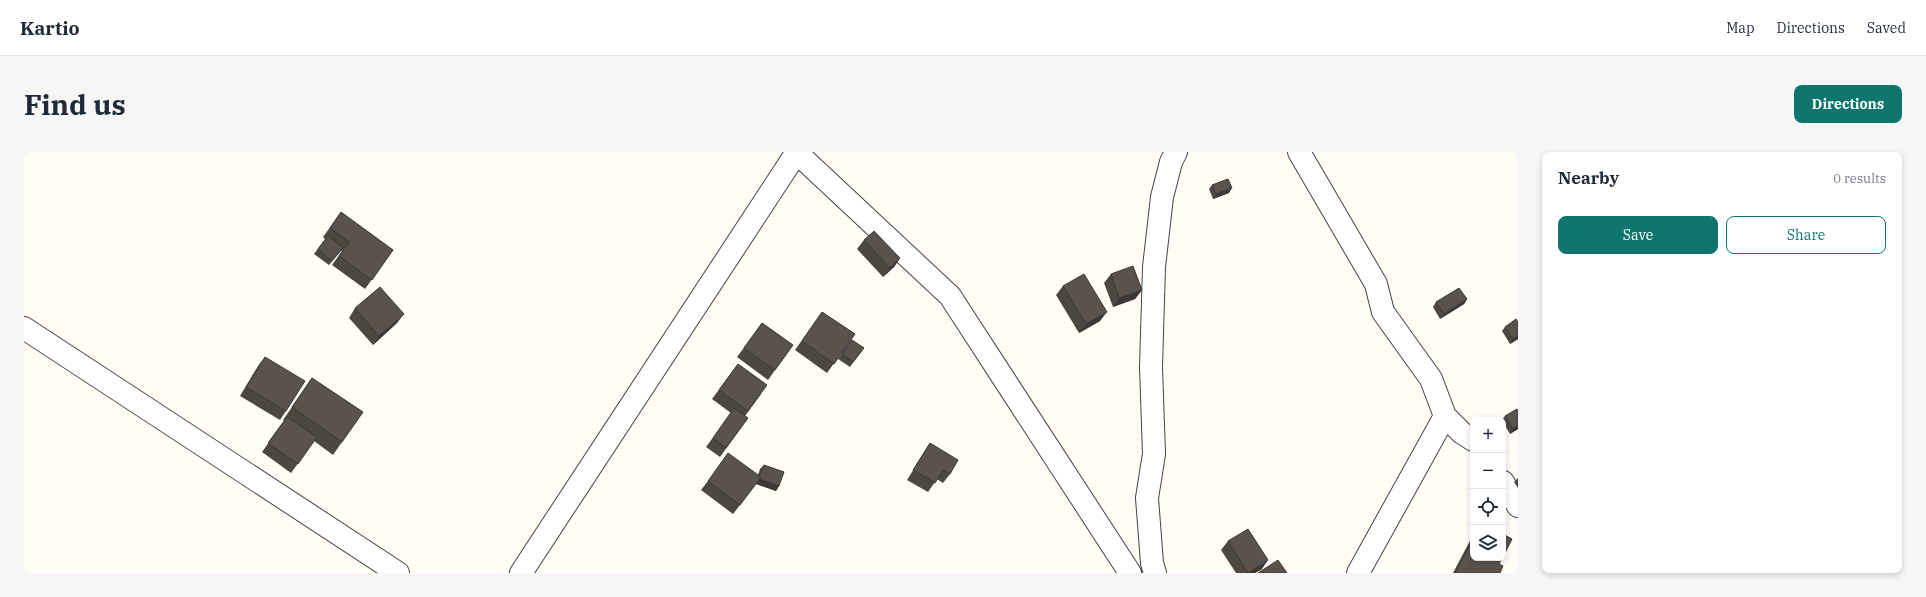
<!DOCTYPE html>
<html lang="en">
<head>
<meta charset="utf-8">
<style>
	:root { --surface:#fff; --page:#f6f6f7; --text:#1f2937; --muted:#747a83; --line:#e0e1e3; --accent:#0f766e }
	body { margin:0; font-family:"IBM Plex Serif",serif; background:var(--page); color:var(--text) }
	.controls { position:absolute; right:12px; bottom:12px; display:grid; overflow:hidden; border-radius:8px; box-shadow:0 2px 6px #0003 }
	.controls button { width:36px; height:36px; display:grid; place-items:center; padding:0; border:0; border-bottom:1px solid var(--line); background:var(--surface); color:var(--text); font:20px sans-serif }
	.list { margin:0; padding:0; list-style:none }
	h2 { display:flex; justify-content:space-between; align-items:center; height:52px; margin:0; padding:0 16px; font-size:17px }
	h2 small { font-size:13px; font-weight:400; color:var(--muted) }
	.actions { display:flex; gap:8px; padding:12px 16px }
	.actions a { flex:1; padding:9px 0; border:1px solid var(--accent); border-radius:8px; text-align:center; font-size:14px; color:var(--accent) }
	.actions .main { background:var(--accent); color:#fff }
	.icon { flex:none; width:22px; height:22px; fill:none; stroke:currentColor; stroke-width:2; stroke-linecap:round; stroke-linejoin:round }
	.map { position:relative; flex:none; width:1494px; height:421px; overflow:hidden; border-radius:8px }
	header { display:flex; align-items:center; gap:24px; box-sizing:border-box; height:56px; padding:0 20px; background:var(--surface); border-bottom:1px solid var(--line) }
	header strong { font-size:19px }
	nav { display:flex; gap:22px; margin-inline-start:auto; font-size:14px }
	.intro { display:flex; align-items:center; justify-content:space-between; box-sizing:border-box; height:96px; padding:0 24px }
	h1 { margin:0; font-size:28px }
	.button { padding:10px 18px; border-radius:8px; background:var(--accent); color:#fff; font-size:14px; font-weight:700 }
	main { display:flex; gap:24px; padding:0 24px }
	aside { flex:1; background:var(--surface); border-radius:8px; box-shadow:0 2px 6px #0003 }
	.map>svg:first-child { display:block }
</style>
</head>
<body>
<header>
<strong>Kartio</strong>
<nav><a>Map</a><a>Directions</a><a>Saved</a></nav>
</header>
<div class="intro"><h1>Find us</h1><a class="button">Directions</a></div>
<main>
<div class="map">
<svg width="1494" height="421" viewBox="0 0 1494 421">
	<rect width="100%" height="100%" fill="#fffdf5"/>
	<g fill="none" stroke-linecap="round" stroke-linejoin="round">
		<defs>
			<path id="minor" d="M772,0L926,144L1106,421
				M1275,0L1352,132L1359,160L1407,227L1421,264L1438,281L1449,288
				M0,176L374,421
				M1479,330L1494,354
				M497,421L773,0
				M1131,421L1128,411L1123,346L1130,302L1127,215L1130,115L1138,45L1147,10L1152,0
				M1334,421L1421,264"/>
		</defs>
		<use href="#minor" stroke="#444" stroke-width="24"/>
		<use href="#minor" stroke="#fff" stroke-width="22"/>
	</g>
	<path fill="#4d4742" d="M1188,33L1205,41L1189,47L1185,37Z
		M317,60L369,98L341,137L308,113L318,99L317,98L305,113L290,102L301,87L299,85Z
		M840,88L876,106L870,115L859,125L833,97Z
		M1087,122L1118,138L1111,147L1089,155L1080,131Z
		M1039,134L1076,169L1055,181L1032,143Z
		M1443,147L1440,152L1416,167L1409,155L1412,150Z
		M331,156L373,171L349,193L325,166Z
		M798,160L831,182L803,221L771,198Z
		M1494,170V187L1486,192L1478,179L1481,175Z
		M738,171L769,193L744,228L713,205Z
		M828,188L840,196L826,215L814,207Z
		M241,205L262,259L256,268L216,244L234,214Z
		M714,212L737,242L721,264L724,266L696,305L682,295L707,261L688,247Z
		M288,226L339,260L309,303L290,289L267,321L238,300L260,269L259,268Z
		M1494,259V277L1486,282L1479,270V268H1478L1481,264Z
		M906,291L926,322L919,331L913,327L904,340L883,328Z
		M740,313L755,334L752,339L732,332L709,362L677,338L684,329L734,323L736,317Z
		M1494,326V336L1490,330Z
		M1449,383V406L1475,412L1476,421H1429Z
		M1204,389L1238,417L1231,421H1212L1197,398Z"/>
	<path fill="#3f3936" d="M1208,36L1205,41L1189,47L1192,42Z
		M876,106L870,115L859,125L866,116Z
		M1118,138L1111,147L1089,155L1095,146Z
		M1443,147L1440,152L1416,167L1420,162Z
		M1083,160L1076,169L1055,181L1062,172Z
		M380,162L373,171L349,193L355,184Z
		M1494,184V187L1486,192L1489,187Z
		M1494,274V277L1486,282L1489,277Z
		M735,327L755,334L752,339L732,332L709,362Z
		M1244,408L1238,417L1231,421H1224Z"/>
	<path fill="#5a524d" stroke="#3f3936" d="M1204,27L1208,36L1192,42L1188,33Z
		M317,60L369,98L348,128L315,104L325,90L306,76Z
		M850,79L876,106L866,116L840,88Z
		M304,84L319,96L308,109L294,97Z
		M1109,114L1118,138L1095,146L1087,122Z
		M1060,122L1083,160L1062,172L1039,134Z
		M356,135L380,162L355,184L331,156Z
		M1435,136L1443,147L1420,162L1412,150Z
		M798,160L831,182L810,212L778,189Z
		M1492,167L1494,170V184L1489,187L1481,175Z
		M738,171L769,193L751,218L720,196Z
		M828,188L840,196L829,210L818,202Z
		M241,205L281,229L262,259L222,235Z
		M714,212L743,233L724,259L695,238Z
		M288,226L339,260L318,290L268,255Z
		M710,256L724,266L702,296L689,286Z
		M1493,257L1494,259V274L1489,277L1481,264Z
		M263,265L293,285L274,312L244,291Z
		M906,291L934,308L926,322L919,318L911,331L889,318Z
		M704,301L737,325L716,353L684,329Z
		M740,313L760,320L755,334L735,327L737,325L735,324Z
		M1224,377L1244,408L1224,421L1204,389Z
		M1479,382L1488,387L1479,405Z
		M1449,387V406H1478L1475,412L1479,414L1476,421H1431Z
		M1254,408L1263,421H1234Z"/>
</svg>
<div class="controls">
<button>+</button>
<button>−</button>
<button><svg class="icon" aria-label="locate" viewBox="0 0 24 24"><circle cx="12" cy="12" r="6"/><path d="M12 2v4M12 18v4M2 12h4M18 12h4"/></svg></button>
<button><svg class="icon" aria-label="layers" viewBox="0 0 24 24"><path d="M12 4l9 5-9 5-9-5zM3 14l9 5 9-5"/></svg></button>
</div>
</div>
<aside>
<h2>Nearby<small>0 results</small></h2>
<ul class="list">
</ul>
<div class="actions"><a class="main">Save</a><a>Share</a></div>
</aside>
</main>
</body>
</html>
